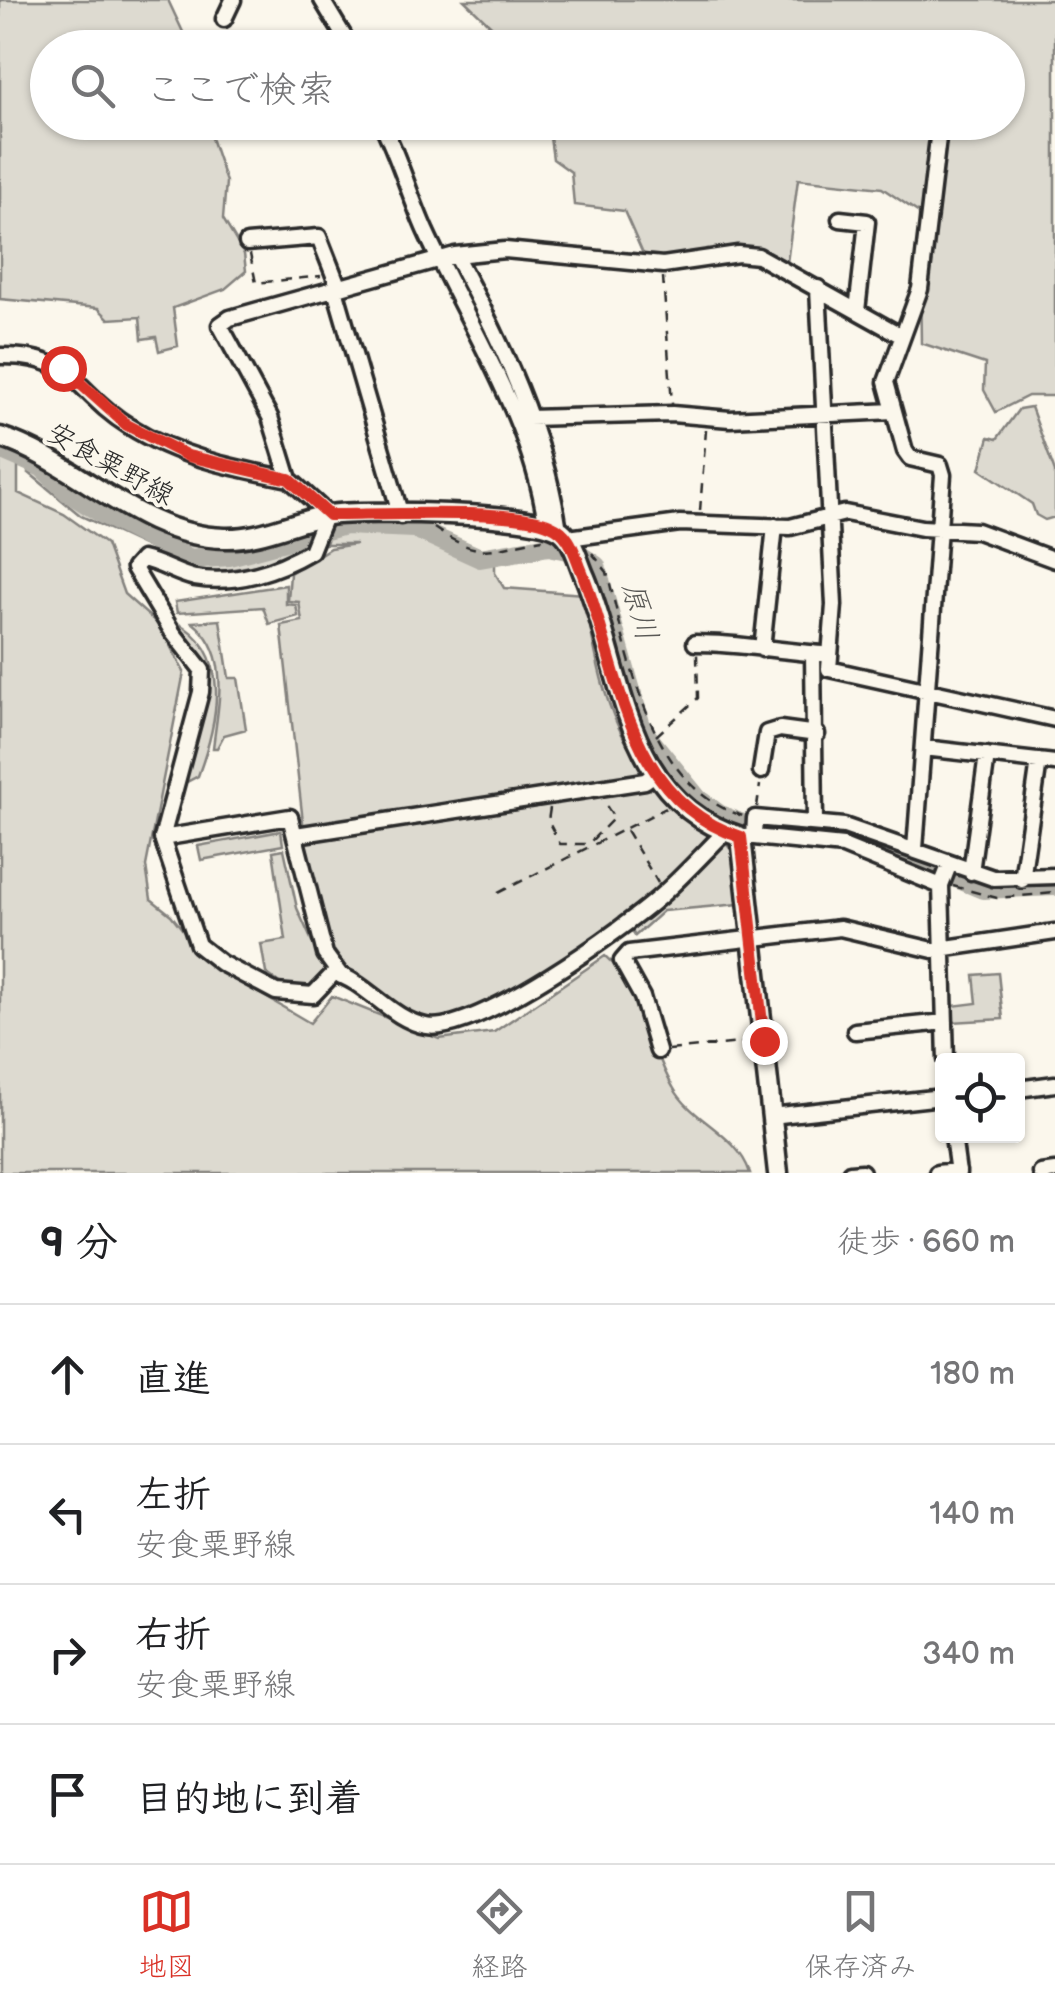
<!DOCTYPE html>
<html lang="ja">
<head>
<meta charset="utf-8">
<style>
	:root { --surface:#fff; --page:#f6f6f6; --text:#202124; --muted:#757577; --line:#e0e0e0; --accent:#d93025 }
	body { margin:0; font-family:"Balsamiq Sans","Klee One",sans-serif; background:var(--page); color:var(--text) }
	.controls { position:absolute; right:30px; bottom:30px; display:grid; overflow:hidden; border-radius:10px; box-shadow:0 2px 8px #0004 }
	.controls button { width:90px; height:90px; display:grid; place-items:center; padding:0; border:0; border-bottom:2px solid var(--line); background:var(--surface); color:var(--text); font:50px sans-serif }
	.stop { position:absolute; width:30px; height:30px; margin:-22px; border:8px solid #d93025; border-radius:50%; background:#fff }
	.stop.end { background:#d93025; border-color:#fff; box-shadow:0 2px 10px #0008 }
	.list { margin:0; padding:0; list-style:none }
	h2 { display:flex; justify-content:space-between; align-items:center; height:130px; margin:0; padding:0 40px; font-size:42px }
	h2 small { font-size:32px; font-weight:400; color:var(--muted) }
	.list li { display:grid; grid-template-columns:65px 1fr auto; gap:30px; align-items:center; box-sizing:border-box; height:140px; padding:0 40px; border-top:2px solid var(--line) }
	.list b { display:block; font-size:38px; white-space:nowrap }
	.list p { margin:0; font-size:32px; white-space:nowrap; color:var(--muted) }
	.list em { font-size:32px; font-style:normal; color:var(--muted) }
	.icon { flex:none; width:55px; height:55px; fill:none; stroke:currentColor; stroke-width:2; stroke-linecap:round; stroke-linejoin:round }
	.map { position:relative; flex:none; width:1055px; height:1173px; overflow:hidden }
	.search { position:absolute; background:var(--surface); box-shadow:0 2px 8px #0004; left:30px; right:30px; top:30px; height:110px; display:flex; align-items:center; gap:25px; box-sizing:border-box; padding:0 35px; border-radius:55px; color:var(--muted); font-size:38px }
	.sheet { height:690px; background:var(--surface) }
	nav { display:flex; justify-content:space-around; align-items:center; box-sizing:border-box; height:140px; border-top:2px solid var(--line); background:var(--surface); font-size:28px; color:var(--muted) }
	nav a { display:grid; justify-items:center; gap:5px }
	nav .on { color:var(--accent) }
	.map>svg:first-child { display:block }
</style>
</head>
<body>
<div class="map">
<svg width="1055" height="1173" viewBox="0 0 1055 1173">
	<rect width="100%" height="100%" fill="#fbf7ec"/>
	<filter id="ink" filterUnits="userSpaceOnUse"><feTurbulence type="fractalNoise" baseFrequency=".01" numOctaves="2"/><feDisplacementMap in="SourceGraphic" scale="20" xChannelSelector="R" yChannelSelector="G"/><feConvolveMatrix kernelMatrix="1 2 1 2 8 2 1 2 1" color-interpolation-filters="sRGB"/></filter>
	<g filter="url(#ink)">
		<path fill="#dddad0" stroke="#84827e" stroke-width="2.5" d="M0,0H168L190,47L48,48V122H201L208,129L226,182L223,219L244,254L246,271L225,289L173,308L178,346L159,351L156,337L142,339L140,317L109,319L98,308L0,299Z
			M464,0H1055V396H1028L996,412L984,390L985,364L921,343L919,213L882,188L798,179L787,263L749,252L647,263L624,211L574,205L571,172L553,159L548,123L1008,122V48L513,47Z
			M1031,407L1055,472V517L1045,520L1036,515L1032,504L980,469L989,437L997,439L1019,409Z
			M0,455L18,461V493L64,514L106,544L124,594L159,625L184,672L146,866L151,899L171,915L211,965L310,1023L332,996L439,1039L494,1032L605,956C644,989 648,1045 673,1087C692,1122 737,1133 750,1173H0Z
			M32,460C87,495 154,551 222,548C253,547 285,536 315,529L304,550L263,564L210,573L179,568L158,552L81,516L28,472Z
			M404,523C432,532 467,562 495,557V573L504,588L584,594C595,653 604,720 644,768C664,791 690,811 712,832C698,850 684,869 669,885C637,919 495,1017 451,1021C421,1024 357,991 338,967C307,932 302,868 291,824L303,822L281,625L302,621L299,602L288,601L290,573L330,548L356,544H326L332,524Z
			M286,585V604L296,605L298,616L269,624L263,607L177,613L175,602Z
			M220,620L229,678H238L246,729L224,735L217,748H213C218,704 232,653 192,622Z
			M174,621C234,651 218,722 198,776L181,785L207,684L176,632Z
			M281,831L283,845L201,860L198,846Z
			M722,839L733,852L739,904L663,911L635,936L631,930Z
			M284,849L297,908L328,977L316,986L290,991L266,973L261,944L286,940L273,851Z
			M998,973L1003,1019L952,1022V1006L977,1003L974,975Z"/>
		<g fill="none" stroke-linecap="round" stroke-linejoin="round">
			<path stroke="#7b7a75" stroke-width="4" d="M452,265L508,383"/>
			<path stroke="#b1afa7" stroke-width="20" d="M0,449L42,467L68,492L103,514L190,559L229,556L345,525L414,528L480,558L549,546L573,551L596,566L642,730L698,799L720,815L742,824L831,833L894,852L983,889L1055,886"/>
			<defs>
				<path id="minor" d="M322,0L351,48
					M224,19L233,0
					M381,122C399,157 409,194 425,230C468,325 531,418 546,523
					M840,219L867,222L857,311
					M247,243L319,237L339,288
					M455,255C501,340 545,433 559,530
					M818,288L834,605L829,669L1055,719
					M335,289L401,516
					M0,356C77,355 74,392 129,426C178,457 233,468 289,479
					M529,418L672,414L730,419L893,411
					M329,515L289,479L270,417L220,325L230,318L455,255L505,250L663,265L738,254L758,256L900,335
					M325,516L311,551C277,571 235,585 195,578C177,574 161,563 142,559L134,568L173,633L202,670L201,692L162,838L198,945L221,963L276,992L313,995L334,973C367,982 390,1019 426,1026C475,1036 627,927 665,892C686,873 705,852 725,832
					M568,538L680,523L790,527L845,513L922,528L977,531L1055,560
					M695,643C738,643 779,651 822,654
					M762,649L775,526
					M813,653L815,823
					M924,748L1055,763
					M761,771L767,733L780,729L817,734
					M296,835L645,781L657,772
					M741,837H754L755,818L844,826L993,878L1055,876
					M754,837L843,846L941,886
					M162,838L290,817L325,954L341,976
					M915,849L943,475L940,465L910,458L905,451L886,382L920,289L938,138
					M971,872L987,755
					M1022,880L1039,761
					M855,1031L945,1022
					M658,1051L642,997L622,961L629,953L840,928L933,950L1055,932
					M946,1060L941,886L950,863
					M1018,1089L1055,1084
					M771,1116L942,1097
					M953,1136L958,1173
					M850,1173L862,1172
					M937,1173L958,1171
					M1041,1173L1055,1171"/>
				<path id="major" d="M0,437C80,463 137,536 225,538C262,539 293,521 328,515C364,510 536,512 561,531C574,541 578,562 585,577C624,672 622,800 741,837L778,1173"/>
			</defs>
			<use href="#minor" stroke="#2b2b2b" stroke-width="21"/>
			<use href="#major" stroke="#2b2b2b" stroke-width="25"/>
			<path stroke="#2b2b2b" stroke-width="2.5" stroke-dasharray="10 8" stroke-linecap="butt" d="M250,254L256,283L321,276
				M663,277L672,404
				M700,511L706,430
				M434,528C485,563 490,547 543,539
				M592,553L607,572C628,653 648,788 743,816
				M656,736L698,698L697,654
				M757,807L760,785
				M550,808L548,821L560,844H588L614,818L602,799
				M626,830L658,883
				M953,886L997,898L1055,893
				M498,893L666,808
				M669,1050L751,1042"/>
			<use href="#minor" stroke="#fbf7ec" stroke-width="14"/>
			<use href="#major" stroke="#fbf7ec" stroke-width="18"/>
		</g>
	</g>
	<g fill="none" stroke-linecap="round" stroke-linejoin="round" filter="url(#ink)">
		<path stroke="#d93025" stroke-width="12" d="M63,368L127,425L188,456L289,479L329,515C377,515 513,508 550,525C569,533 573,549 580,567C620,663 622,799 741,837L764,1041"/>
	</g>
	<g text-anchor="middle" stroke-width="8" stroke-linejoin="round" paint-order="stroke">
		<g font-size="28" fill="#2b2b2b" stroke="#fbf7ec">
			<text transform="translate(111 463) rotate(29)" y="10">安食粟野線</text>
		</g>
		<g font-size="30" font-style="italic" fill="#5a5956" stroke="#fbf7ec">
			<text transform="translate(640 611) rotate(74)" y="10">原川</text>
		</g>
	</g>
</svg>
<div class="controls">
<button><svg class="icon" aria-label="locate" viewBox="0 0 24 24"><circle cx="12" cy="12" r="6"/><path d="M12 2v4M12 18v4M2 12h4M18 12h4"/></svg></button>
</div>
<div class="stop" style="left:63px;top:368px"></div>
<div class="stop end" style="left:764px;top:1041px"></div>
<div class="search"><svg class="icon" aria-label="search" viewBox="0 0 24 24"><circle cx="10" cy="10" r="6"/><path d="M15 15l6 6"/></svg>ここで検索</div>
</div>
<section class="sheet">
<h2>9 分<small>徒歩 · 660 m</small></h2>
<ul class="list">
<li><svg class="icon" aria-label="ahead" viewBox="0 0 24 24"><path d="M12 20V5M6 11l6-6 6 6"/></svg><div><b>直進</b></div><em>180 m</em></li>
<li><svg class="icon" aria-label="left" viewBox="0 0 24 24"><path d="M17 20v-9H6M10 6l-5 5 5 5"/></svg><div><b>左折</b><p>安食粟野線</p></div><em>140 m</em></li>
<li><svg class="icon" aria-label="right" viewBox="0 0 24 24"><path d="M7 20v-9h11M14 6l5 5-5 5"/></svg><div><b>右折</b><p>安食粟野線</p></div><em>340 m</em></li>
<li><svg class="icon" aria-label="arrive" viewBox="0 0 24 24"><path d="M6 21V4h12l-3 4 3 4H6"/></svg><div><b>目的地に到着</b></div></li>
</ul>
</section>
<nav>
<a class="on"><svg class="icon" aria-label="map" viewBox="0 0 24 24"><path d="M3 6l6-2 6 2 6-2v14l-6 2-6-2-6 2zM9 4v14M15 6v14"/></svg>地図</a>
<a><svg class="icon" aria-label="directions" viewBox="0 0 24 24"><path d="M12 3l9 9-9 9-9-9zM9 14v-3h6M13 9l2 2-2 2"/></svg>経路</a>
<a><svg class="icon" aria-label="saved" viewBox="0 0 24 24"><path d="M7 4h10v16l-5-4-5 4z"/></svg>保存済み</a>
</nav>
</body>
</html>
